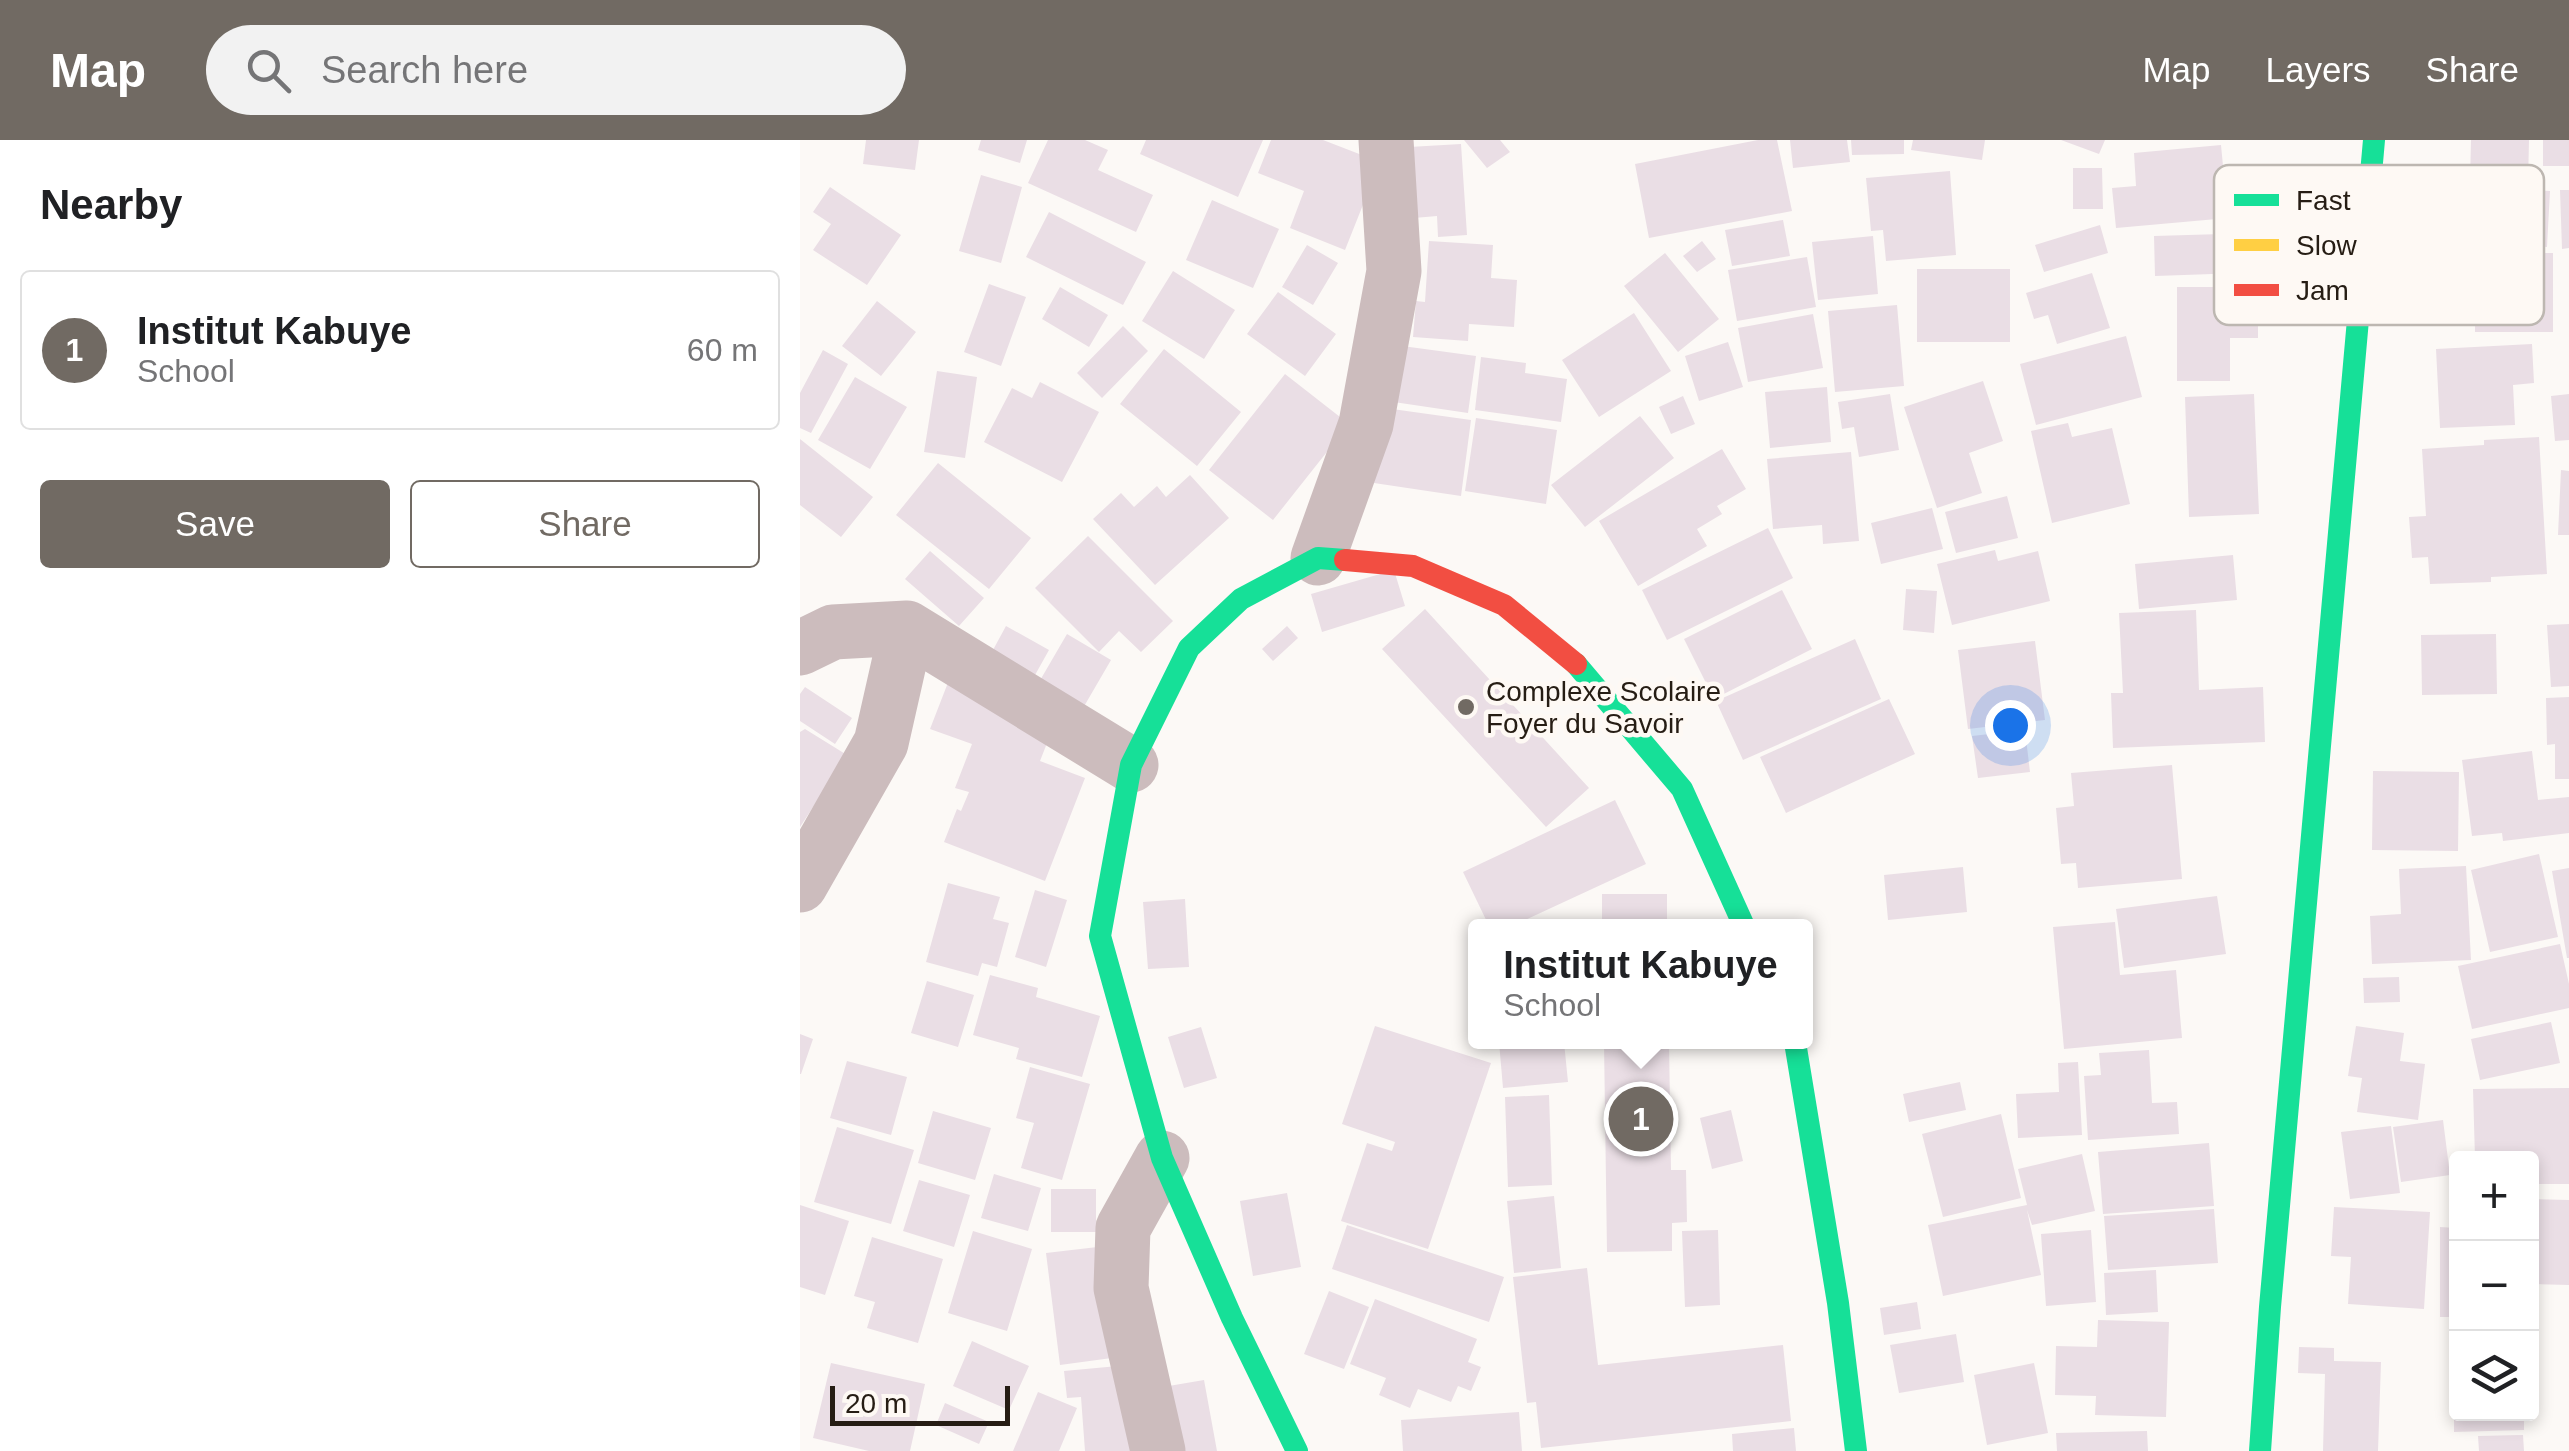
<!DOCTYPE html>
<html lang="en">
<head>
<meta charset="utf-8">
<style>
	:root { --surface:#fff; --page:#f2f2f2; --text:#202124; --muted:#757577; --line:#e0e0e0; --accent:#716a63 }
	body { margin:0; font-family:Helvetica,sans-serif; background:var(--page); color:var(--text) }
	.controls { position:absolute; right:30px; bottom:30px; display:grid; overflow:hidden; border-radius:10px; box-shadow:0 5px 15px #0003 }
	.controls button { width:90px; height:90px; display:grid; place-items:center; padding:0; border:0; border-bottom:2px solid var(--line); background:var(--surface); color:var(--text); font:50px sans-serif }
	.scale { position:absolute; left:30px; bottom:25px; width:180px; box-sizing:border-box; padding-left:10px; border:5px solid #261d14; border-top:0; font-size:28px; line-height:35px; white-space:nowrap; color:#261d14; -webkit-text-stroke:8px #fef9f4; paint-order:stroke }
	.you { position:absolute; left:1210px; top:585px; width:35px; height:35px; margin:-25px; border:8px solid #fff; border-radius:50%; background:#1a73e8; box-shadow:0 0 0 15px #1a73e833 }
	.badge { display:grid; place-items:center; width:65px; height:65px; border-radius:50%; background:var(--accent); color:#fff; font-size:32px; font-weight:700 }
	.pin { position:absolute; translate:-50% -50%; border:5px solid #fff; box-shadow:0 2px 10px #0006 }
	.popup { position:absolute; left:668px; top:779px; width:345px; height:130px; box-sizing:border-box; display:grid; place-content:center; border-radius:10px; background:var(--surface); filter:drop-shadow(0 2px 8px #0005); font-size:32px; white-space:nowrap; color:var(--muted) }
	.popup b { font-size:38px; color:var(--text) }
	.popup::after { content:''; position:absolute; left:50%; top:100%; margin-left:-20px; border:20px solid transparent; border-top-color:var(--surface) }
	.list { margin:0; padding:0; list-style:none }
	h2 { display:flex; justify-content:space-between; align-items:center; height:130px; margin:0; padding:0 40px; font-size:42px }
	h2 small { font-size:32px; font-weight:400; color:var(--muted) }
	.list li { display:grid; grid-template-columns:65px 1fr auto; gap:30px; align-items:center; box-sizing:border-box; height:160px; margin:0 20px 20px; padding:0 20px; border:2px solid var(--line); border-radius:10px }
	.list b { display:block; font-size:38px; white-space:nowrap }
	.list p { margin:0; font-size:32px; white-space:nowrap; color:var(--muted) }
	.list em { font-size:32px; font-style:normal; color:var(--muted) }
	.actions { display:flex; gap:20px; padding:30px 40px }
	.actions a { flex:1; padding:22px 0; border:2px solid var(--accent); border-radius:10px; text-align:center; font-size:35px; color:var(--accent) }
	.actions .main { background:var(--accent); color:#fff }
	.icon { flex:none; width:55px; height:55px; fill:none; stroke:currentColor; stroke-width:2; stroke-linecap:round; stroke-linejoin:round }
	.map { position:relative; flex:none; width:1769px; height:1311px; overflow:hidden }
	header { display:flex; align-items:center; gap:60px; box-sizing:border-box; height:140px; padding:0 50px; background:var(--accent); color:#fff }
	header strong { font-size:48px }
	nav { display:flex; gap:55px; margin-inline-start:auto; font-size:35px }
	.search { width:700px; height:90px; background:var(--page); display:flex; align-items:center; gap:25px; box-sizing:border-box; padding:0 35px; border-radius:55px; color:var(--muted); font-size:38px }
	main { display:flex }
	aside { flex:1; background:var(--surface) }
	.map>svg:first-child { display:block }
</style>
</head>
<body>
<header>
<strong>Map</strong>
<div class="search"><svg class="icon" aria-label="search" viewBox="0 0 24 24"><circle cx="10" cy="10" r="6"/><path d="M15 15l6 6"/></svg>Search here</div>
<nav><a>Map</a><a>Layers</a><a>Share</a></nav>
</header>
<main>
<aside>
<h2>Nearby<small></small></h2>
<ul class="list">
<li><span class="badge">1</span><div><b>Institut Kabuye</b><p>School</p></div><em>60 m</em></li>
</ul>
<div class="actions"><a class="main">Save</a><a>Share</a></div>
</aside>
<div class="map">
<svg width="1769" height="1311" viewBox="0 0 1769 1311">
	<rect width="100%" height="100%" fill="#fcf9f6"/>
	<path fill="#eadee5" d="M66,0H119L115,30L63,24Z
		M181,0H227L220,23L178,10Z
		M248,0H285L308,10L298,30L353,55L336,92L228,43Z
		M346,0H463L438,57L340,14Z
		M471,0H523L580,22L545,110L490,88L504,51L458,33Z
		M664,0H700L710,12L687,28Z
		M958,0H977L992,71L849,98L835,24Z
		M990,0H1047L1050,22L993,28Z
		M1051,0H1104V14L1052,15Z
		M1113,0H1185L1182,20L1111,10Z
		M1261,0H1305L1299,14Z
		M1671,0H1729L1728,44L1670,42Z
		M1743,0H1769V26H1743Z
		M661,4L667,95L638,97L637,76L614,78L609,7Z
		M1421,5L1428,78L1316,88L1312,48L1336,46L1334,13Z
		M1273,28H1302L1303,69H1273Z
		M1150,31L1156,115L1086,121L1083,90L1071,91L1066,38Z
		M181,35L222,47L201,123L159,111Z
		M30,47L101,95L67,145L13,110L31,84L13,72Z
		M1677,47L1750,51L1747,107L1675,103Z
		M1760,50H1769V108L1762,109Z
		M412,60L479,89L453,148L386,120Z
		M249,72L346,122L323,165L226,117Z
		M983,80L990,116L932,126L925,90Z
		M1468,82L1470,132L1355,136L1354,96L1422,94L1421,83Z
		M1300,85L1308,113L1244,132L1235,105Z
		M1073,96L1078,154L1018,160L1012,102Z
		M629,101L693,105L691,138L717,140L714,187L669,184L668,201L613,197L616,161L625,162Z
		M902,101L916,119L897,132L883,116Z
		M507,105L538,123L513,165L482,147Z
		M865,113L919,179L878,212L824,146Z
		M1652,113H1753V192H1675V147H1652Z
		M1007,117L1016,167L937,181L928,130Z
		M1117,129H1210V202H1117Z
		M373,131L435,170L404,219L342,181Z
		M1292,133L1310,188L1257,204L1248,175L1234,179L1226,153Z
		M189,144L226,157L201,226L164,212Z
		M260,147L308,175L289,207L242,179Z
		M1377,147H1458V198H1430V241H1377Z
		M478,152L536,194L505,236L447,194Z
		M77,161L116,192L81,236L42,206Z
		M1097,165L1104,246L1035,252L1028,171Z
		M834,173L871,231L799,277L762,220Z
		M1013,174L1023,228L948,242L938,188Z
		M323,186L348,211L302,258L277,233Z
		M1326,196L1342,257L1236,285L1220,224Z
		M928,202L943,247L899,261L885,216Z
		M1732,204L1734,243L1713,245L1715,285L1640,288L1636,209Z
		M595,205L676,216L668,273L587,261Z
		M364,209L441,272L397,326L320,264Z
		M23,210L48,224L11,293L0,288V253Z
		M681,217L726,223L725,233L767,239L761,282L675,270Z
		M137,231L177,237L165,318L124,312Z
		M485,234L549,284L473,380L409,330Z
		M55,237L107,267L70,329L18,300Z
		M1183,241L1203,301L1169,313L1182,353L1137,368L1104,267Z
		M240,242L299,272L262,342L184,302L212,248L232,258Z
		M1027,247L1031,302L970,308L965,252Z
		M1090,254L1099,310L1059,317L1054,287L1042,289L1038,262Z
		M1454,254L1459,374L1389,377L1385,257Z
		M1769,254V300L1755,301L1751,256Z
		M883,256L895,284L871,294L859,267Z
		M585,268L671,280L661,356L574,343Z
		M840,276L874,318L785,387L751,345Z
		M676,278L757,290L746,364L665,351Z
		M1268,283L1272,297L1312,288L1330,364L1252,383L1231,291Z
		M1739,297L1747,434L1691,437V442L1630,444L1628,417L1612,418L1609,377L1626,376L1622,309L1684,305V300Z
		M0,299L73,357L41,397L0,365Z
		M922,309L946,349L917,366L922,374L897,389L907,406L838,446L799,381Z
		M1051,312L1059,401L1023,404L1022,385L973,389L967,319Z
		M138,323L231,398L189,449L96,375Z
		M1761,330L1769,331V395H1758Z
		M390,335L429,378L355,445L293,379L321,353L334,367L357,346L366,357Z
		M1207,356L1218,398L1156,413L1145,372Z
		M1132,368L1143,409L1081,424L1071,383Z
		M968,388L993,438L867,500L842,450Z
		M288,396L373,481L341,512L319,491L299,512L235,448Z
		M1195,410L1198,421L1238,411L1250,461L1152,485L1137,424Z
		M130,411L184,458L159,486L105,439Z
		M1433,415L1437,460L1339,469L1335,424Z
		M594,430L605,466L522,492L511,454Z
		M1106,449L1137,451L1134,493L1103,490Z
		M982,450L1012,509L914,559L884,499Z
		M625,469L789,648L746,687L582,509Z
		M1396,470L1399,550L1463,547L1465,602L1313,608L1311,553H1323L1319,473Z
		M1769,484V546L1751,547L1747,485Z
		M206,486L249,510L230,544L187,521Z
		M487,486L498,498L473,521L462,509Z
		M267,494L311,520L279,575L235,549Z
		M1696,494L1697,554L1622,555L1621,495Z
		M1055,499L1081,559L943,620L916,561Z
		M1235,501L1245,580L1168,589L1158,510Z
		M149,540L256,580L240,621L285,638L245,741L144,702L157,669L161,671L169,652L155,648L172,604L130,589Z
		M5,547L52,578L35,604L0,581V554Z
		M1769,557V639H1755V604L1747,605L1746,558Z
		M1089,559L1115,614L986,673L960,617Z
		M5,589L47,615L0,687V592Z
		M1225,590L1230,632L1178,638L1172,596Z
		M1732,611L1738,660L1769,657V693L1703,701L1702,693L1672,696L1662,620Z
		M1372,625L1382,739L1278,748L1276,723L1261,724L1256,668L1274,666L1271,633Z
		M1573,631L1659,632L1658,711L1572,710Z
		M815,660L846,724L712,786H689L663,732Z
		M1739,714L1758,797L1690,812L1671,730Z
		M1666,726L1671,820L1572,824L1570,776L1601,774L1599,729Z
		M1163,727L1167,772L1088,780L1084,735Z
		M1769,728V818H1767L1752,731Z
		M148,743L200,757L193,779L209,783L197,827L182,823L178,836L126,822Z
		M235,750L267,760L246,827L215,817Z
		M802,754H867V786H802Z
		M1417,756L1426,814L1324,828L1316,769Z
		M385,759L389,827L348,829L343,762Z
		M1315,782L1320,835L1376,830L1382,898L1264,909L1253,787Z
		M1760,804L1769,844V868L1672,889L1658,826Z
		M190,835L238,848L236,857L300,876L282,937L216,919L219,908L173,895Z
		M1599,837L1600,862L1564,863L1563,838Z
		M127,841L174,855L158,907L111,893Z
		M1751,882L1760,923L1680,940L1671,899Z
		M575,886L691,923L628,1109L541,1081L567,1003L592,1011L595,1002L542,984Z
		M1556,886L1604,893L1600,921L1625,924L1618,980L1557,972L1562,938L1548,936Z
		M401,887L417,938L384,948L368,897Z
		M0,894L13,899L1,934H0Z
		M699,902H764L768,942L703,948Z
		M804,902H869L871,1030H886L887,1082L872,1083V1111L807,1112Z
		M1349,910L1352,963L1377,962L1379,994L1288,1000L1284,936L1301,935L1299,913Z
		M47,921L107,937L91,995L30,978Z
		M1278,922L1282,995L1218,998L1216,954L1259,952L1258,923Z
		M230,927L290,944L262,1040L221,1028L234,983L216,978Z
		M1160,942L1166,970L1109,982L1103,954Z
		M1769,948V1044H1731V1018H1675L1673,949Z
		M749,955L752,1045L708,1047L705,957Z
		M931,970L943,1021L912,1029L900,978Z
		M133,971L191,988L175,1040L118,1023Z
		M1201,974L1221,1058L1143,1077L1122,994Z
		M1643,980L1650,1035L1601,1042L1593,987Z
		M1591,986L1600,1053L1550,1059L1541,992Z
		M37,987L114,1010L91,1084L14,1062Z
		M1409,1003L1414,1066L1303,1074L1298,1012Z
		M1282,1014L1295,1071L1232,1085L1227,1070L1241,1135L1143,1156L1128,1085L1227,1065L1218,1029Z
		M194,1034L241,1048L228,1091L181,1078Z
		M119,1040L170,1055L154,1107L103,1091Z
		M251,1049H296V1092H251Z
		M487,1053L501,1127L453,1136L440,1061Z
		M754,1056L761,1128L714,1133L707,1061Z
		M1731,1059L1769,1060V1145L1731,1144Z
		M0,1065L49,1081L25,1155L0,1147Z
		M1534,1067L1630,1072L1624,1169L1548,1164L1551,1117L1531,1116Z
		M1414,1069L1418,1123L1308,1130L1304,1076Z
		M547,1085L704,1137L689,1182L532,1129Z
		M1640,1087L1656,1088V1177H1640Z
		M918,1090L920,1165L885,1167L882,1091Z
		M1291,1090L1296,1162L1246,1166L1241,1094Z
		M173,1091L232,1109L207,1191L148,1173Z
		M72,1097L143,1119L118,1203L67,1188L75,1162L54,1156Z
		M306,1106L319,1217L260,1225L246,1113Z
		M787,1128L798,1225L983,1205L991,1281L741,1308L736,1262L727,1263L713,1137Z
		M1356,1130L1358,1172L1306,1175L1304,1133Z
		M529,1151L569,1167L544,1229L504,1214Z
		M575,1159L677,1199L668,1222L681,1227L671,1251L658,1246L651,1262L618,1249L610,1268L579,1255L586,1238L550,1224Z
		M1117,1162L1121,1189L1084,1195L1080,1168Z
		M1298,1180L1369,1182L1366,1277L1295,1275L1296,1256L1255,1255L1256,1206L1297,1207Z
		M1156,1194L1164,1242L1099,1253L1090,1205Z
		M172,1201L229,1226L209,1270L153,1246Z
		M1499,1207L1534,1208V1221L1581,1222L1578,1311H1523L1525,1234L1498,1233Z
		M31,1223L125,1244L110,1311H69L13,1298Z
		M1234,1223L1248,1293L1187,1305L1174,1235Z
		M318,1226L340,1311H285L281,1257L267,1258L264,1231Z
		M404,1240L417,1311H369L357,1248Z
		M238,1252L277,1268L259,1311H213Z
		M145,1263L189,1282L179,1304L136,1285Z
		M719,1272L722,1311H603L601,1280Z
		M1654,1274H1724V1290L1654,1292Z
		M994,1288L996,1311H933L932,1294Z
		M1347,1291L1348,1311H1257L1256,1293Z
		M1723,1295L1724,1311H1679L1678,1296Z"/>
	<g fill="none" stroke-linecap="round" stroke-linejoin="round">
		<path stroke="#ccbcbd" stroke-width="55" d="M518,418L566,284L594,131L586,0
			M0,508L33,492L107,488L331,625
			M0,745L81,603L107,488
			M358,1311L321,1148L323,1088L362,1018"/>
		<path stroke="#16e098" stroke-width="22" d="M776,524L882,649L944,786
			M995,902L1038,1163L1056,1311
			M497,1311L432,1178L362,1018L300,796L331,625L389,508L441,459L518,418L545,420
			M1460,1311L1470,1167L1574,0"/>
		<path stroke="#f24e42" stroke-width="22" d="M545,420L613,426L704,465L776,524"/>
	</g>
	<circle fill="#716a63" stroke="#fef9f4" stroke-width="4" cx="666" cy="567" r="10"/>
	<g text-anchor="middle" stroke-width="9" stroke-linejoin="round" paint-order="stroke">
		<g font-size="28" fill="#261d14" stroke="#fef9f4" text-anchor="start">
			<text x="686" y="561">Complexe Scolaire<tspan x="686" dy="32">Foyer du Savoir</tspan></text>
		</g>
	</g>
	<rect x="1414" y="25" width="330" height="160" rx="15" fill="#fef9f4" stroke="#bdb7b1" stroke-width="2.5"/>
	<rect x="1434" y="54" width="45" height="12" fill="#16e098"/>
	<rect x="1434" y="99" width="45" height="12" fill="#ffcf43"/>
	<rect x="1434" y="144" width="45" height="12" fill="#f24e42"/>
	<g font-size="28" fill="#261d14">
		<text x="1496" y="70">Fast</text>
		<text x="1496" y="115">Slow</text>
		<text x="1496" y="160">Jam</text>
	</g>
</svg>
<div class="controls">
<button>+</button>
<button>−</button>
<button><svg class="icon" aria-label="layers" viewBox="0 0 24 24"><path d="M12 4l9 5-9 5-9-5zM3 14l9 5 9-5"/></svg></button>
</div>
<div class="scale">20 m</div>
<div class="you"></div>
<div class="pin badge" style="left:841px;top:979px">1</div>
<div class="popup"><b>Institut Kabuye</b>School</div>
</div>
</main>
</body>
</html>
